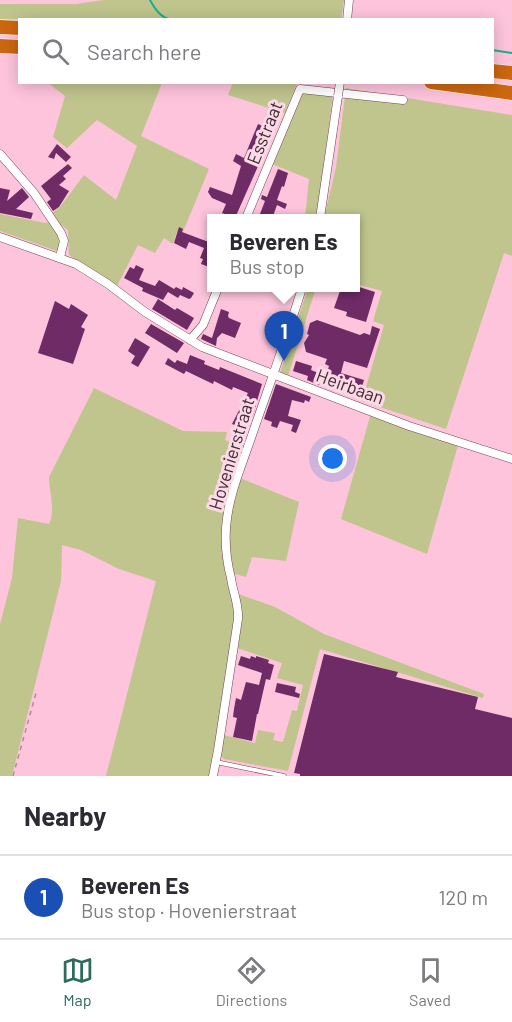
<!DOCTYPE html>
<html lang="en">
<head>
<meta charset="utf-8">
<style>
	:root { --surface:#fff; --page:#f2f2f3; --text:#2b2b33; --muted:#7c7c81; --line:#e1e1e2; --accent:#2c6c5b }
	body { margin:0; font-family:Barlow,sans-serif; background:var(--page); color:var(--text) }
	.you { position:absolute; left:333px; top:459px; width:21px; height:21px; margin:-15px; border:4px solid #fff; border-radius:50%; background:#1a73e8; box-shadow:0 0 0 9px #1a73e833 }
	.badge { display:grid; place-items:center; width:39px; height:39px; border-radius:50%; background:var(--accent); color:#fff; font-size:20px; font-weight:700 }
	.pin { position:absolute; translate:-50% -50px; filter:drop-shadow(0 2px 3px #0008) }
	.pin::after { content:''; position:absolute; top:32px; width:21px; height:18px; background:inherit; clip-path:polygon(0 0,100% 0,50% 100%) }
	.popup { position:absolute; left:207px; top:214px; width:153px; height:78px; box-sizing:border-box; display:grid; place-content:center; border-radius:0px; background:var(--surface); filter:drop-shadow(0 2px 4px #0005); font-size:20px; white-space:nowrap; color:var(--muted) }
	.popup b { font-size:22px; color:var(--text) }
	.popup::after { content:''; position:absolute; left:50%; top:100%; margin-left:-12px; border:12px solid transparent; border-top-color:var(--surface) }
	.list { margin:0; padding:0; list-style:none }
	h2 { display:flex; justify-content:space-between; align-items:center; height:78px; margin:0; padding:0 24px; font-size:26px }
	h2 small { font-size:20px; font-weight:400; color:var(--muted) }
	.list li { display:grid; grid-template-columns:39px 1fr auto; gap:18px; align-items:center; box-sizing:border-box; height:84px; padding:0 24px; border-top:2px solid var(--line) }
	.list b { display:block; font-size:22px; white-space:nowrap }
	.list p { margin:0; font-size:20px; white-space:nowrap; color:var(--muted) }
	.list em { font-size:20px; font-style:normal; color:var(--muted) }
	.icon { flex:none; width:33px; height:33px; fill:none; stroke:currentColor; stroke-width:2; stroke-linecap:round; stroke-linejoin:round }
	.map { position:relative; flex:none; width:512px; height:776px; overflow:hidden }
	.search { position:absolute; background:var(--surface); box-shadow:0 3px 15px #0003; left:18px; right:18px; top:18px; height:66px; display:flex; align-items:center; gap:15px; box-sizing:border-box; padding:0 21px; border-radius:0px; color:var(--muted); font-size:22px }
	.sheet { height:162px; background:var(--surface) }
	nav { display:flex; justify-content:space-around; align-items:center; box-sizing:border-box; height:84px; border-top:2px solid var(--line); background:var(--surface); font-size:16px; color:var(--muted) }
	nav a { display:grid; justify-items:center; gap:3px }
	nav .on { color:var(--accent) }
	.map>svg:first-child { display:block }
</style>
</head>
<body>
<div class="map">
<svg width="512" height="776" viewBox="0 0 512 776">
	<rect width="100%" height="100%" fill="#fdc4db"/>
	<path fill="#bfc58d" d="M104,0H344L341,19H0V4H76Z
		M48,83H162L141,136L209,169L182,234L177,232L173,244L164,238L155,253L138,245L117,286L69,255L68,230L61,225L52,213L60,207L84,175L116,200L137,146L97,120L67,148L53,137L65,96Z
		M233,83V82L297,83L285,113L228,95Z
		M346,88L512,115V256L504,253L446,429L362,401L384,325L373,321L382,291L356,284V218H324L336,167Z
		M299,92L333,95L318,207L315,218H305L309,179L272,164Z
		M0,214L45,223L51,222L61,237L60,248L57,251L0,231Z
		M308,288H316L288,376L280,373Z
		M94,388L183,431L227,432L225,440L245,448L224,518L235,618L216,748L209,776H106L156,581L119,569L81,550L62,545L61,581L12,776H0V624L12,578L18,518L49,524C56,511 49,492 49,477Z
		M371,413L458,445L427,554L341,519Z
		M240,478L299,502L286,561L252,557L246,577L232,573L229,530L233,501Z
		M238,594L275,607L324,634L484,694L483,698L320,649L288,771L224,759L221,756L224,735L255,743L258,730L275,733L273,740L283,742L292,710L297,711L303,685L277,678L282,663L237,648Z"/>
	<g fill="none" stroke-linecap="round" stroke-linejoin="round">
		<path stroke="#1cad8e" stroke-width="2" d="M150,0C155,9 160,17 171,20
			M492,50L512,53"/>
	</g>
	<path fill="#6f2b66" d="M258,124L267,128L257,153L263,155L235,218L222,213L226,204L212,198L208,192L210,187L232,195L241,166L233,161L236,154L244,158Z
		M57,144L71,157L66,162L56,153L54,159L48,157Z
		M68,164L72,168L63,176L66,179L59,185L69,191L59,207L53,211L47,202L51,199L41,186Z
		M278,169L288,173L284,187L282,186L277,200L287,204L285,209L277,205L272,219H258L265,201L261,199L262,195L267,197Z
		M0,188L10,190L7,201L22,188L29,197L16,209L33,213L31,219L0,213Z
		M179,227L183,229L182,232L206,241H208L212,232V268L201,264L203,259L200,258L204,248L189,242L186,249L174,243Z
		M136,265L144,269L139,280L155,286L159,280L174,289L176,287L182,290L183,287L194,293L191,298L189,299L180,295L178,298L168,292L163,300L142,291L143,288L124,278L130,267L134,269Z
		M356,286L375,292L366,322L346,316L347,312L334,308L341,288L354,290Z
		M158,299L175,310L177,308L194,318L187,330L152,309Z
		M55,301L69,309L71,304L88,315L81,327L85,329L73,364L38,353Z
		M221,309L229,312L228,316L229,318L241,323L235,338L222,333L217,338L216,346L201,339L203,334L212,338Z
		M317,320L360,335L364,333L370,335L372,326L380,329L367,368L344,361L341,373L364,380L361,390L335,384L333,387L331,382L321,379L319,385L307,380L308,376L293,371L296,361L312,366L311,370L326,376L329,366L325,364L327,359L306,352L304,343L309,335L307,334L310,323Z
		M151,324L184,343L177,353L145,333Z
		M135,338L150,347L138,367L131,363L135,356L128,351Z
		M190,355L205,361L204,364L219,370L220,367L262,384L253,415L246,429L232,424L248,393L233,387L232,390L214,381L213,384L186,371L184,374L165,364L168,358L175,363L177,360L187,364Z
		M276,384L311,397L309,402L305,400L304,403L292,400L288,416L301,420L296,433L291,431L293,425L280,421L277,428L271,426L272,422L264,419Z
		M324,654L398,672L396,677L478,697L475,709L512,718V776H300V774L294,773Z
		M241,656L250,659L251,656L256,658V656L269,660L268,663L274,665L270,680L266,679L258,714H257L252,741L233,737L237,718L233,717L234,709L236,698L241,700L246,682L259,685L262,673L238,665Z
		M277,683L296,687L295,692L300,694L299,698L275,692Z"/>
	<g fill="none" stroke-linecap="round" stroke-linejoin="round">
		<defs>
			<path id="lane" d="M216,762L284,776"/>
			<path id="street" d="M347,20L349,0
				M0,154L34,193L61,233L64,241L60,257
				M246,218L300,89L403,100
				M320,218L338,96
				M0,237L76,264L108,284L145,312L202,347L409,426L512,459
				M190,340L203,325L218,288
				M213,776L218,750L238,619C239,604 233,593 231,578C227,563 225,544 226,528C228,496 242,465 252,435C269,386 287,337 302,288"/>
			<path id="highway" d="M0,27L20,28
				M0,46L20,47
				M492,71L512,73
				M431,82L512,93"/>
		</defs>
		<use href="#lane" stroke="#734458" stroke-width="5"/>
		<use href="#street" stroke="#734458" stroke-width="9"/>
		<use href="#highway" stroke="#fff" stroke-width="15"/>
		<path stroke="#b38899" stroke-width="1.5" stroke-dasharray="4.5 4.5" stroke-linecap="butt" d="M13,776L36,693"/>
		<use href="#lane" stroke="#fff" stroke-width="4"/>
		<use href="#street" stroke="#fff" stroke-width="8"/>
		<use href="#highway" stroke="#cb6710" stroke-width="14"/>
		<defs>
			<path id="street-bridge" d="M338,96L340,82"/>
		</defs>
		<use href="#street-bridge" stroke="#734458" stroke-width="9" stroke-linecap="butt"/>
		<use href="#street-bridge" stroke="#fff" stroke-width="8"/>
	</g>
	<g text-anchor="middle" stroke-width="6" stroke-linejoin="round" paint-order="stroke">
		<g font-size="18" fill="#402a33" stroke="#fcd9e6">
			<text transform="translate(265 133) rotate(-68)" y="6">Esstraat</text>
			<text transform="translate(350 387) rotate(20)" y="6">Heirbaan</text>
			<text transform="translate(232 454) rotate(-73)" y="6">Hovenierstraat</text>
		</g>
	</g>
</svg>
<div class="you"></div>
<div class="pin badge" style="left:284px;top:361px;background:#1a4fb4">1</div>
<div class="popup"><b>Beveren Es</b>Bus stop</div>
<div class="search"><svg class="icon" aria-label="search" viewBox="0 0 24 24"><circle cx="10" cy="10" r="6"/><path d="M15 15l6 6"/></svg>Search here</div>
</div>
<section class="sheet">
<h2>Nearby<small></small></h2>
<ul class="list">
<li><span class="badge" style="background:#1a4fb4">1</span><div><b>Beveren Es</b><p>Bus stop · Hovenierstraat</p></div><em>120 m</em></li>
</ul>
</section>
<nav>
<a class="on"><svg class="icon" aria-label="map" viewBox="0 0 24 24"><path d="M3 6l6-2 6 2 6-2v14l-6 2-6-2-6 2zM9 4v14M15 6v14"/></svg>Map</a>
<a><svg class="icon" aria-label="directions" viewBox="0 0 24 24"><path d="M12 3l9 9-9 9-9-9zM9 14v-3h6M13 9l2 2-2 2"/></svg>Directions</a>
<a><svg class="icon" aria-label="saved" viewBox="0 0 24 24"><path d="M7 4h10v16l-5-4-5 4z"/></svg>Saved</a>
</nav>
</body>
</html>
